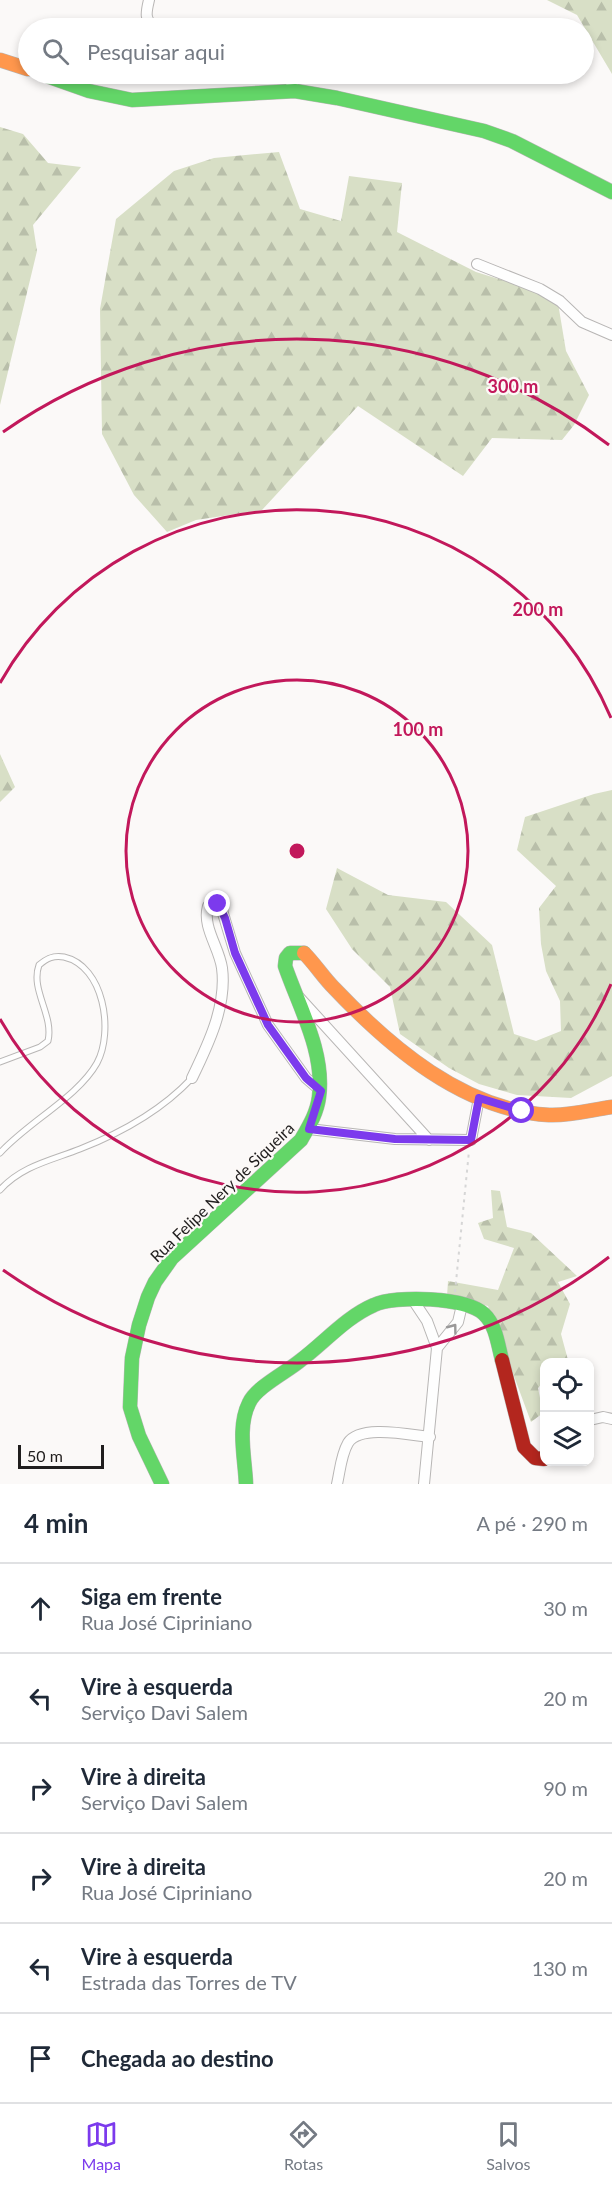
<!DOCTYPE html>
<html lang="pt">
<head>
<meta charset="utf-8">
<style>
	:root { --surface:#fff; --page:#f6f6f7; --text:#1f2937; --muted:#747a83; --line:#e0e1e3; --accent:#7c3aed }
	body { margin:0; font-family:Lato,sans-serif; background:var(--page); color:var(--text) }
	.controls { position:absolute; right:18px; bottom:18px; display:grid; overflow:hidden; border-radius:12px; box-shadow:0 3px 9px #0003 }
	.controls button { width:54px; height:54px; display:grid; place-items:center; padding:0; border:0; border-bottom:2px solid var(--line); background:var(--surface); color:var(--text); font:30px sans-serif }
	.scale { position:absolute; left:18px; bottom:15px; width:86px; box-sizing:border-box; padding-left:6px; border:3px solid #201e1e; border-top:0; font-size:16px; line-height:21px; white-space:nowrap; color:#201e1e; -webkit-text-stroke:4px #fcf9f7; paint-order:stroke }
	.stop { position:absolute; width:18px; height:18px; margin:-14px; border:4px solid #7c3aed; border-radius:50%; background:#fff }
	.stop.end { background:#7c3aed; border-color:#fff; box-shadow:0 2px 6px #0008 }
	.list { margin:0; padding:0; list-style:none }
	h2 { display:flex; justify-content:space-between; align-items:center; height:78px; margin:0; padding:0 24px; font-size:26px }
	h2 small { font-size:20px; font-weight:400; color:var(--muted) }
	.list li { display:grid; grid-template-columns:39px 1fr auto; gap:18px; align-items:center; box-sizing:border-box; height:90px; padding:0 24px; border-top:2px solid var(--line) }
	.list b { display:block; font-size:22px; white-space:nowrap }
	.list p { margin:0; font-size:20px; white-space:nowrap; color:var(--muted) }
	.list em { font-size:20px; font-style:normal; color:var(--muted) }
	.icon { flex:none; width:33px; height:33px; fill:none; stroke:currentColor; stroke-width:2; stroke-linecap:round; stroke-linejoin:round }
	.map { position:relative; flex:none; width:612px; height:1484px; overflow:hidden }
	.search { position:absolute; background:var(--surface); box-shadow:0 3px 9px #0003; left:18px; right:18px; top:18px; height:66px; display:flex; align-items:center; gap:15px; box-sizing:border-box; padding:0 21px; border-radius:33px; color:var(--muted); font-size:22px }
	.sheet { height:618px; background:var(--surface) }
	nav { display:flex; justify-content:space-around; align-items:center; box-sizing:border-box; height:84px; border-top:2px solid var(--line); background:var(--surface); font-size:16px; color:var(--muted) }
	nav a { display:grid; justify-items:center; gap:3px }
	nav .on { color:var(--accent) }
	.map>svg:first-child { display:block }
</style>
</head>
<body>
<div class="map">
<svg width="612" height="1484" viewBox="0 0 612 1484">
	<defs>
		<pattern id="forest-firs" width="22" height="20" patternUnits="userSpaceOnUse" patternTransform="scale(1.5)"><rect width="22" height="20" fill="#d8dfc6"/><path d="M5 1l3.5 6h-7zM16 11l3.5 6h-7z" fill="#b9bfaa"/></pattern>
	</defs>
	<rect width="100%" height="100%" fill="#fbf9f8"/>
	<path fill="url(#forest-firs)" d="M547,0H612V74L577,15Z
		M0,127L23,134L48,163L81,167L33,225L37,251L0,405Z
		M279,152L300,209L341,221L349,176L402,183L397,232L476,272L557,297L566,351L589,395L574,425L562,440L492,438L463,476L358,406L262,510L196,520L167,532L134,495L102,434L100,309L116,219L174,171L214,158Z
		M0,754L15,787L0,802Z
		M612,790V1076L571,1098L517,1095L479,1084L449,1068L400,1034L390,987L352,949L326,909L337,868L388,895L446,902L492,945L514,1034L536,1041L561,1031L560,1001L546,971L541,944L539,908L556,886L517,850L525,817L594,794Z
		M491,1190L500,1191L507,1227L531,1233L577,1276L558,1282L570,1304L561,1334L568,1360L567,1362H544V1381L538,1388L543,1413L531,1422L488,1306L447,1296L448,1281L498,1290L514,1248L484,1239L478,1223L493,1218Z"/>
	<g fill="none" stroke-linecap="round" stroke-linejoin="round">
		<defs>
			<path id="lane" d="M0,1062L40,1047L48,1041C54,1015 30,990 39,965C47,958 54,955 64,957C104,966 114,1031 97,1063C78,1097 28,1122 0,1153
				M0,1190C21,1166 52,1160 80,1149C121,1133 162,1110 192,1078"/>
			<path id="street" d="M149,0C146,13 144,19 155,28
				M287,74L295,91
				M477,264L540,289L560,301L582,322L612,335
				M298,996L429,1140
				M192,1078C208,1045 227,1006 222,968C219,947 202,927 208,906L214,903L222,910L235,953L268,1025L306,1078L321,1091
				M309,1129L395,1139L471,1140L479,1098
				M413,1300L427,1321L437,1348L424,1484
				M437,1348L458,1322L462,1305
				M590,1420L603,1417L612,1419
				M337,1484C340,1471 341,1455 348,1443C360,1424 410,1435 430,1437"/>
			<path id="fast" d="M41,74L89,91L132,100L295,91L337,98L484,131L512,141L612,192
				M162,1484L139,1436L130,1407L132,1358L139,1325L148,1297L155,1282L172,1258L301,1140C309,1126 317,1113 319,1097C325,1052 299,1007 285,966L286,958L290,953H304
				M246,1484C245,1458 237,1427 249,1403C256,1387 287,1372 301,1360C325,1342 346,1317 374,1305C395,1295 467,1297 484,1314C496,1325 498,1345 502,1360"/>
			<path id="slow" d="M0,60L28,69
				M304,953C315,964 323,977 334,988C390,1047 463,1110 549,1115C570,1116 591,1110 612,1107"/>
			<path id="jam" d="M502,1360L524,1447L535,1458L544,1459"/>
		</defs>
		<use href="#lane" stroke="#b8b6b5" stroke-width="7"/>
		<use href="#street" stroke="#b8b6b5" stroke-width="12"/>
		<use href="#fast" stroke="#b8b6b5" stroke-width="15"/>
		<use href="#slow" stroke="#b8b6b5" stroke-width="15"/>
		<use href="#jam" stroke="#b8b6b5" stroke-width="15"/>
		<path stroke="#d6d6d6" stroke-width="2" stroke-dasharray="3 4.5" stroke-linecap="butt" d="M455,1292L469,1151"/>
		<use href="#lane" stroke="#fefefe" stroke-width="5"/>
		<use href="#street" stroke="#fefefe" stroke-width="10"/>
		<use href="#fast" stroke="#63d668" stroke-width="14"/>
		<use href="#slow" stroke="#ff974d" stroke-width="14"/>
		<use href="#jam" stroke="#b3261e" stroke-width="14"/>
	</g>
	<defs><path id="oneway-chevron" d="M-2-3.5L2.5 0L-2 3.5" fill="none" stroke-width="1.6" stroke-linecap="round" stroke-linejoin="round" transform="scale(1.5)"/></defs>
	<use stroke="#9a9999" href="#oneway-chevron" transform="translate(453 1328) rotate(-53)"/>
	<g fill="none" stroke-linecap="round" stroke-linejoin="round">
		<path stroke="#7c3aed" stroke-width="8" d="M218,904L225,918L235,953L268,1025L306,1078L321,1091L309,1129L395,1139L471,1140L479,1098L522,1111"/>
	</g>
	<g fill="none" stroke="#c2185b" stroke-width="3">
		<circle cx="297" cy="851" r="171"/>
		<path d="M611 984A341 341 0 0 1 0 1019M0 683A341 341 0 0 1 611 718"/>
		<path d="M609 1257A512 512 0 0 1 3 1270M3 432A512 512 0 0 1 609 445"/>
	</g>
	<g text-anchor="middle" stroke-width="4.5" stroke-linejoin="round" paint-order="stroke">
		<g font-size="16" fill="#201e1e" stroke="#fcf9f7">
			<text transform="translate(222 1192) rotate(-44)" y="6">Rua Felipe Nery de Siqueira</text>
		</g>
	</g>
	<circle cx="297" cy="851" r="9" fill="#c2185b" stroke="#fcf9f7" stroke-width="3"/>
	<g font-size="18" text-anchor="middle" font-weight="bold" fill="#c2185b" stroke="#fcf9f7" stroke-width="4.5" stroke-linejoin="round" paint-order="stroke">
		<text x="513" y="393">300 m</text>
		<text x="538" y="616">200 m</text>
		<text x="418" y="736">100 m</text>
	</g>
</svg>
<div class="controls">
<button><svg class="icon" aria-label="locate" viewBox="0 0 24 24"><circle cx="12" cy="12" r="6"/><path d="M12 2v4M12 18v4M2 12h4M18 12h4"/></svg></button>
<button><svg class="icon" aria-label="layers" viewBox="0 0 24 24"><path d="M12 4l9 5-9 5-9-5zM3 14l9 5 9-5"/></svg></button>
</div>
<div class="scale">50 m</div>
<div class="stop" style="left:522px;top:1111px"></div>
<div class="stop end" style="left:218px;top:904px"></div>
<div class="search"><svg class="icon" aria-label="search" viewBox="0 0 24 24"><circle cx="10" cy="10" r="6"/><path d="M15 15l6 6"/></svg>Pesquisar aqui</div>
</div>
<section class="sheet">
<h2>4 min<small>A pé · 290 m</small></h2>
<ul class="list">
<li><svg class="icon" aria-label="ahead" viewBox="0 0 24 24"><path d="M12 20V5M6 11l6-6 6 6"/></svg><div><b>Siga em frente</b><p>Rua José Cipriniano</p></div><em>30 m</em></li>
<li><svg class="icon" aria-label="left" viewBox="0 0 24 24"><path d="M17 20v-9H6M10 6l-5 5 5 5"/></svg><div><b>Vire à esquerda</b><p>Serviço Davi Salem</p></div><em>20 m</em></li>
<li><svg class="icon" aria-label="right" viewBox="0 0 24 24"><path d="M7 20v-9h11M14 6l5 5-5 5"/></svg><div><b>Vire à direita</b><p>Serviço Davi Salem</p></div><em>90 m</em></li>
<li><svg class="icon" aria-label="right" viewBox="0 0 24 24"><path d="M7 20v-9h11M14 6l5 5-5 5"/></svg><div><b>Vire à direita</b><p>Rua José Cipriniano</p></div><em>20 m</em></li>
<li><svg class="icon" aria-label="left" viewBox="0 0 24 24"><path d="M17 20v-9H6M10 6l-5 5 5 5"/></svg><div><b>Vire à esquerda</b><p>Estrada das Torres de TV</p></div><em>130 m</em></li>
<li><svg class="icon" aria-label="arrive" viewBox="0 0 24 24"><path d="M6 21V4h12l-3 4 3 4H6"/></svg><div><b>Chegada ao destino</b></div></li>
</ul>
</section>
<nav>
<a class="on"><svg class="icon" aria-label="map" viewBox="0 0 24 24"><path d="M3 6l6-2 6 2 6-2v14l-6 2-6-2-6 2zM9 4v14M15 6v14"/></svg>Mapa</a>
<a><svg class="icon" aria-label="directions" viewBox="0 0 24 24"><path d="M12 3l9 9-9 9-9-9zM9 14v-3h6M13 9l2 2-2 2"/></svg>Rotas</a>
<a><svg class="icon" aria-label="saved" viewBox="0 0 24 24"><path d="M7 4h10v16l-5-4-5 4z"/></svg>Salvos</a>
</nav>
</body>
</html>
